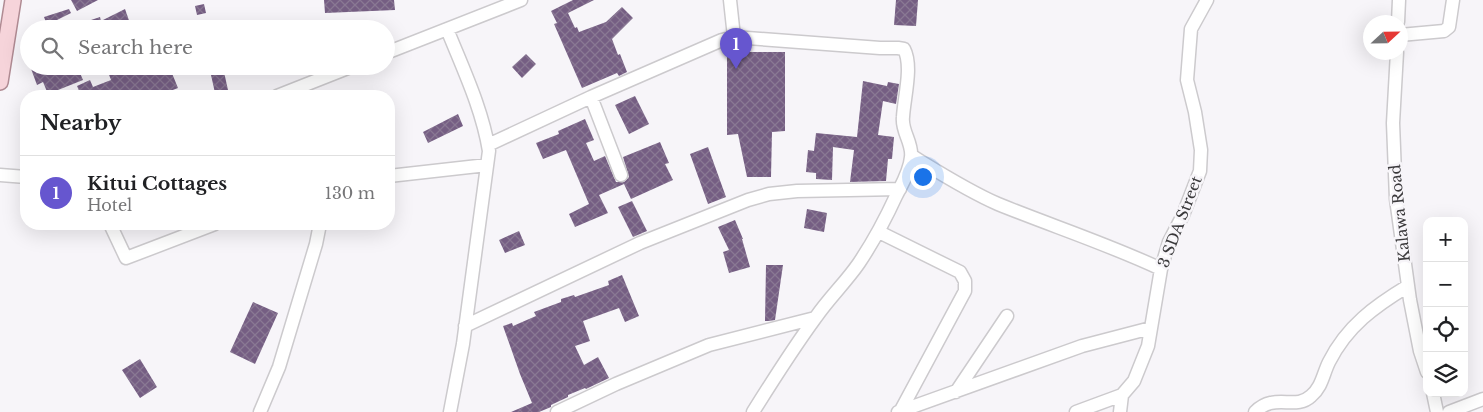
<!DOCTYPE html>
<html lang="en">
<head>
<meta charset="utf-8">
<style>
	:root { --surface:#fff; --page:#f2f2f2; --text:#202124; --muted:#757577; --line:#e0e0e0; --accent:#6656cf }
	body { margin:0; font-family:"Libre Baskerville",serif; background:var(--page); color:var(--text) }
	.controls { position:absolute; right:15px; bottom:15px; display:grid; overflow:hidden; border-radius:10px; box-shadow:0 5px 20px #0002 }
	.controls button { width:45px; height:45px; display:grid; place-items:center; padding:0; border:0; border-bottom:1px solid var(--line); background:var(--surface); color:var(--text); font:25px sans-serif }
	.compass { position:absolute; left:1363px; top:15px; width:45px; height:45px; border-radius:50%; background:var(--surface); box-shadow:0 5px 20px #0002; rotate:68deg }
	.you { position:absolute; left:922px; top:176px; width:18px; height:18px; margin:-12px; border:4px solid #fff; border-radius:50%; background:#1a73e8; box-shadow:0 0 0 8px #1a73e833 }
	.badge { display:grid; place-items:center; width:32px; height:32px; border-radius:50%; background:var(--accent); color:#fff; font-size:16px; font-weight:700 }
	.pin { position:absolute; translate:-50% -41px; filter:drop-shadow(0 1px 2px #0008) }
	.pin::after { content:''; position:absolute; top:26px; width:18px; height:15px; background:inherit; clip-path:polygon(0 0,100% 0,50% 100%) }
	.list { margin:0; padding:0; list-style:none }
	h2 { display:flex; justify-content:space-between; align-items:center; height:65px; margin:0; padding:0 20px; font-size:21px }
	h2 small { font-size:16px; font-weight:400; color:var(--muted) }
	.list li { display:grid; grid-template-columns:32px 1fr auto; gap:15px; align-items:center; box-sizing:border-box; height:75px; padding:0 20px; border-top:1px solid var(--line) }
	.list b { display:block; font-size:19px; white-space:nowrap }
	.list p { margin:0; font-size:16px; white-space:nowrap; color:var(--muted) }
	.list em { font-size:16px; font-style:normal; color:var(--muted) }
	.icon { flex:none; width:28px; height:28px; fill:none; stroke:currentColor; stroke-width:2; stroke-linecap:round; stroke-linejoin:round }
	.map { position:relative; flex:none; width:1483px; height:412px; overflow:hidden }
	.search { position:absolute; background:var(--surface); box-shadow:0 5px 20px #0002; left:20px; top:20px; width:375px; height:55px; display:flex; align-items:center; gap:12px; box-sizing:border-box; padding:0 18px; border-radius:28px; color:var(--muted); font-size:19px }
	.panel { position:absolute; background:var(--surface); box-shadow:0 5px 20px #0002; left:20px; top:90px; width:375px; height:140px; border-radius:20px }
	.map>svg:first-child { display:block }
</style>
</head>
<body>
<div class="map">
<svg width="1483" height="412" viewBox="0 0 1483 412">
	<defs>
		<pattern id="building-cross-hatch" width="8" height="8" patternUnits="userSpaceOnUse" patternTransform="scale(1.25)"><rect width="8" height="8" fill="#755e83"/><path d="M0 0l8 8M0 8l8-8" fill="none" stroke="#897893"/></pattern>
	</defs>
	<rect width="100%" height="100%" fill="#f7f5f9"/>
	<path fill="url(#building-cross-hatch)" d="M71,0H98L77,11Z
		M324,0H394L395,10L325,13Z
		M573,0H594L568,13L575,28L577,27L579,32L606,22L622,7L633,18L612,39L618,55L620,54L627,72L619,76L617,73L582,88L554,24L557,23L551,11Z
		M896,0H918L916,26L894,25Z
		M204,4L206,13L197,15L195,6Z
		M69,9L71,13L47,25L44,17Z
		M125,9L132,29H85L90,26L88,21L100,17L101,21Z
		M727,52H785V131L772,132L771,177H747L738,134L727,135Z
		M526,54L536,64L522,78L512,67Z
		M30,66H77L83,80L48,94L43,82L37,85Z
		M124,66H169L178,88L157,96H73L80,93L77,86L90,80L93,87L111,80L108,72Z
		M224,72L228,90L215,93L211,75Z
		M863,81L887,86L888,82L899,84L896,104L883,101L878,135L894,137L892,159H888L886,181L850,182L854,150L833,147L832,180L816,179V173L806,172L808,150L814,151L816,133L857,137Z
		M635,96L649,124L629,134L615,105Z
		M458,114L463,126L428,143L423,132Z
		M585,119L594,140L586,143L594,161L605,156L616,182H624L629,177L623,157L660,142L669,163L665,164L673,180L631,199L624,184L599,195L608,213L575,227L569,214L589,204L566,150L543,159L536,143L559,134L558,131Z
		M708,147L726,197L708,204L690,154Z
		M632,201L647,231L633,237L618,207Z
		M807,209L827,213L824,232L804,228Z
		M735,220L743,239H742L750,267L729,273L723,252L729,250L718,227Z
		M519,231L525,245L505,253L499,240Z
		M766,265H783L775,320L769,321H765Z
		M622,275L639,316L625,322L619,308L583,321L590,341L575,346L584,365L598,357L609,378L586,389L585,388L568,395V397L551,405V407L539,412H511L532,403L520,374L503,326L512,323L513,326L536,316L534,312L561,302V299L574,295L575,297L609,285L608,281Z
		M253,302L278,313L255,364L230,352Z
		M140,359L157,387L140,398L122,370Z"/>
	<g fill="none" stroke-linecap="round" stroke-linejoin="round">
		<defs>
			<path id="minor" d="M1398,22L1399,0
				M447,29C463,69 482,108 489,151L463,344L450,412
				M1400,35L1444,31L1449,27L1453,0
				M734,37L880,48H898L904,49C913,66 904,98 903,117C901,131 913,143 911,157C910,171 902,184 896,196C885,220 873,242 859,263C846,282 829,298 816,317C794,347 773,380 753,412
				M1397,52L1393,123L1396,199L1410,300L1420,351L1427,372
				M386,53L521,0
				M277,96L353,66
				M591,97L621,175
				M488,145L591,97L722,40L734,37L730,0
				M912,156C940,173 968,191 998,204C1052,226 1108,244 1161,269
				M0,175L26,177
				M389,176L487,165
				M110,224L126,258L215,224
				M879,232L960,272L965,281V291L901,410
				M465,326L640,243L748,200L769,194L797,191L900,189
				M956,392L1007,316
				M1433,393L1437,412
				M260,412L279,367L316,244L320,224
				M557,412L616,384L709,345L815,318
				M898,412L1082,346L1151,328
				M1076,412L1122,395
				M1120,412L1122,395L1134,381L1148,346L1161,269L1169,242L1183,215L1200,171L1201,150L1195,112L1187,80L1191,29L1207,0
				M1255,412C1275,392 1295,411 1311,396C1322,387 1323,374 1329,362C1347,326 1375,306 1408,286
				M1449,412L1483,399"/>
			<path id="major" d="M0,82L13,0"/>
		</defs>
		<use href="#minor" stroke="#cccacd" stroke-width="15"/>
		<use href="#major" stroke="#b08b93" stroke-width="18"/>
		<use href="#minor" stroke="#fff" stroke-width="12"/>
		<use href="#major" stroke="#f6d4da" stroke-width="15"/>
	</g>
	<g text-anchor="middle" stroke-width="5" stroke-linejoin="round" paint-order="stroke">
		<g font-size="15" fill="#3a393b" stroke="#f7f5f9">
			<text transform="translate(1400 213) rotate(-96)" y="5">Kalawa Road</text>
			<text transform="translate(1180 222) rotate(-69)" y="5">3 SDA Street</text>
		</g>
	</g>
</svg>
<div class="controls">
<button>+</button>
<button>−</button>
<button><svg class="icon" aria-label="locate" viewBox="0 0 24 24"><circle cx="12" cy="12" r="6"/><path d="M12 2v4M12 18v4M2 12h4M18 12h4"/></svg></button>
<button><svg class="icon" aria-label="layers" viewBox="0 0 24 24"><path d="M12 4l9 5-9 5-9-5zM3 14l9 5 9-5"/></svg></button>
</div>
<svg class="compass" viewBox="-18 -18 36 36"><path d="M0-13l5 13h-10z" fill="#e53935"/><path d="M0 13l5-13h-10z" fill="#757577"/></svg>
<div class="you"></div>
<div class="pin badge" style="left:736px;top:69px">1</div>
<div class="search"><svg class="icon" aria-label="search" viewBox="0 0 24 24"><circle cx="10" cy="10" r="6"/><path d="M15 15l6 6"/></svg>Search here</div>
<section class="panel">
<h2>Nearby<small></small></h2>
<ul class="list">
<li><span class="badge">1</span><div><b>Kitui Cottages</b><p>Hotel</p></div><em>130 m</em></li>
</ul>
</section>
</div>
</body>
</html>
